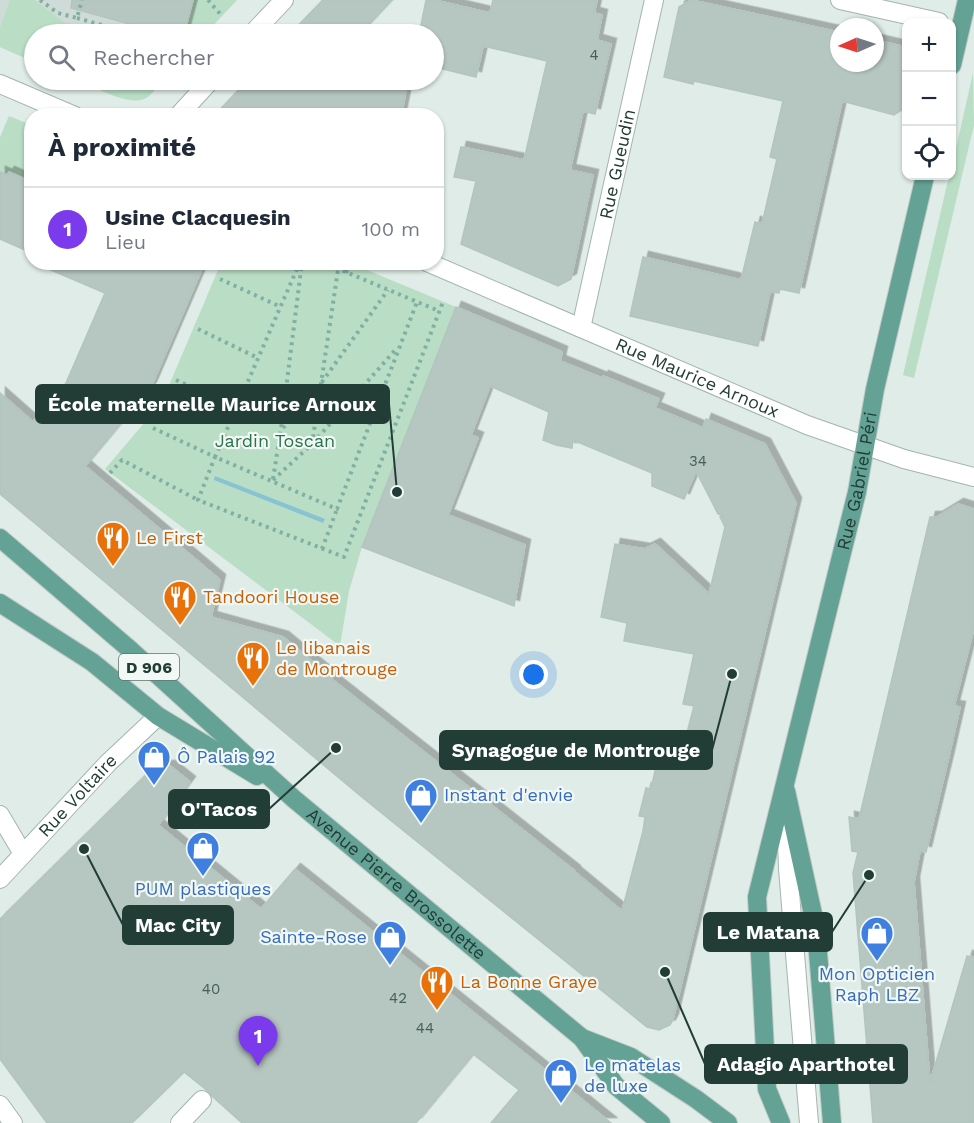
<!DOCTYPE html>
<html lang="fr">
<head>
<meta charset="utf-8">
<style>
	:root { --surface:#fff; --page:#f2f2f3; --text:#1f2937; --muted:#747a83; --line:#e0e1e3; --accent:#7c3aed }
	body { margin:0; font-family:"Work Sans",sans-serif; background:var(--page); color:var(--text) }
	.controls { position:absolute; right:18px; top:18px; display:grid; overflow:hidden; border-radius:12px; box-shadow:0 2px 4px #0004 }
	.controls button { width:54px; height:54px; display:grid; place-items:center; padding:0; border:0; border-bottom:2px solid var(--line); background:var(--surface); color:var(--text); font:30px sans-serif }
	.compass { position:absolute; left:830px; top:18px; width:54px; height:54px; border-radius:50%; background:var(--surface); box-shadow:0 2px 4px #0004; rotate:267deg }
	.you { position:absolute; left:534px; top:675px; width:21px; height:21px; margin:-15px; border:4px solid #fff; border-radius:50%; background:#1a73e8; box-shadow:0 0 0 9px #1a73e833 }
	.badge { display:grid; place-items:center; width:39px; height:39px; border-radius:50%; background:var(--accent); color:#fff; font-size:20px; font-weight:700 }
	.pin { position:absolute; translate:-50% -50px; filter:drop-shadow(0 2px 3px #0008) }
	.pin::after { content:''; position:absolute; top:32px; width:21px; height:18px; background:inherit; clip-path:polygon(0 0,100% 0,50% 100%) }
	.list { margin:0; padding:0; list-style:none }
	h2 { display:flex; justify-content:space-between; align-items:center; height:78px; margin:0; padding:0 24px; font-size:26px }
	h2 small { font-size:20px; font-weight:400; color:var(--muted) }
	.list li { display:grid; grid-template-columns:39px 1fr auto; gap:18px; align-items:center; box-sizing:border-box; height:84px; padding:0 24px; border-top:2px solid var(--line) }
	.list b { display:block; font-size:22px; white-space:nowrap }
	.list p { margin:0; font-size:20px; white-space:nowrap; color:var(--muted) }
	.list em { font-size:20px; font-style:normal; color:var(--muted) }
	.icon { flex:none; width:33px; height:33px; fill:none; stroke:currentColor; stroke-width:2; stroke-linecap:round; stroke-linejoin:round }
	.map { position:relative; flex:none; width:974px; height:1123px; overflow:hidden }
	.search { position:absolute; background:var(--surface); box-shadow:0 2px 4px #0004; left:24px; top:24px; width:420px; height:66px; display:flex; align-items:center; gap:15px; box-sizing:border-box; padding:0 21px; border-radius:33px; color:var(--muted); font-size:22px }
	.panel { position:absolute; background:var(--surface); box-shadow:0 2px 4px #0004; left:24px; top:108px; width:420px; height:162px; border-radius:24px }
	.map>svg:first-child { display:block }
</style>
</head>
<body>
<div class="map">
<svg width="974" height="1123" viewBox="0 0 974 1123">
	<defs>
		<filter id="shadow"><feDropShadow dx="5.5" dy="-5.5" stdDeviation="0" flood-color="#0004"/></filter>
	</defs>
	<rect width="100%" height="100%" fill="#e0ece7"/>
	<path fill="#cfdbd6" d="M0,0H237L205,34H34V62L0,47Z"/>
	<path fill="#b9ddc5" d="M10,0H34L65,23L105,34H34V62L0,47V28Z
		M193,0H237L205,34H184Z
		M973,73L974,125L914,378L903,375L949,176H952V166Z
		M77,80H164C159,85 153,93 148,97C132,109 93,86 77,80Z
		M9,116L31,125V185L25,179L9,172L7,175L0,172V137Z
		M221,263H350L456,307L362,547L349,591L340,646L105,469L162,402Z"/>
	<path fill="#87c3d2" d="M215,476L325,519L323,523L214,480Z"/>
	<path fill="#b6c6c0" stroke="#b3c5bf" stroke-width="1.5" filter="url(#shadow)" d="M72,0H193L184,34H166L71,8Z
		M323,0H392L360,34H290Z
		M426,0H434L490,13L493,0H597L594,13L602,15L597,40L611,44L595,114L583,111L570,170L593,175L571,279L558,286L461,244L476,181L454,177L461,147L524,160L547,61L483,46L476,77L434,67V34L420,30Z
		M691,0L839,32V63H875V40L906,47V107L894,115L842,101L799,293L780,289L779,293L770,292L758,346L630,316L643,257L741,280L755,222L762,224L777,159L770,157L783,101L694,81L693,84L664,77L679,7Z
		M248,80H408L401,116H214Z
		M0,172L7,175L9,172L32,182V253L0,239Z
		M32,262H205L151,387L85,466L220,580L211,617L283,637L328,674L324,673L575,871V872L622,911L643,831L645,817L639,816L646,788L651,789L657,762L678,767L694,706L683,704L694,654L624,641L627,623L601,617L615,544L645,549L655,544L709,594L725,527L720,517L723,516L718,514L696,471L684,499L652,486V473L573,440L572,448L556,445L543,440L549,412L490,386L471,435L478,438L448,515L525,545L514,606L362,547L456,307L562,352L560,361L602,378L603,376L659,399L655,408L703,428L706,419L765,444L796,503L673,1019L670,1025L659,1030L647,1027L363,798L0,494V393L33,422L66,383L105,293Z
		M958,504L974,509V628L954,706L960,707L948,760L926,852L920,851L914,882L930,1083L967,956L974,957V1123H873L853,873L858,852L852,851L849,817L859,819L930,517H937Z
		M170,766L190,782L158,825L261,909L295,869L611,1123H491L519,1090L473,1054L416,1123H242L213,1097L209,1092L184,1072L132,1123H47L0,1059V919L154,767Z"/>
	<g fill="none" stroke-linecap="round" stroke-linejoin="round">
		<defs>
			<g id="minor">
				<path d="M840,0L939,22"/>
				<path d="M252,34L284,0"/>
				<path d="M0,84L75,116"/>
				<path d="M178,116L211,80"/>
				<path id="s1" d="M427,262L807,425L904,459L974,477"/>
				<path id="s2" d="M581,328L654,0"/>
				<path d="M786,812L788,869L809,1123"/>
				<path d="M0,815L23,854"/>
				<path id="s3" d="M0,879L108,763L158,716"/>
				<path d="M0,1105L13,1123"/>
				<path d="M180,1123L202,1100"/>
			</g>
			<g id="major">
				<path d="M952,65L967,0"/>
				<path id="s4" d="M0,538L127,647L294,799L582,1038L616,1086L661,1123"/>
				<path d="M0,603L92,662L158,716L257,776"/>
				<path d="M786,791L816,928L832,1123"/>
				<path d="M582,1038L631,1057L696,1099L728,1123"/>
				<path id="s5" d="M781,1123L767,1089L757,897L857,492L875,389L925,176"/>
			</g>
		</defs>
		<use href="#minor" stroke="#a3b4ae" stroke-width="20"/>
		<use href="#major" stroke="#c1c9c7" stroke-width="20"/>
		<path stroke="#80b0a3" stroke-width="4" stroke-dasharray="3 4.5" stroke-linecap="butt" d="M40,0L58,13L77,18L82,0
			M208,0L222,16
			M77,18L134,34
			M283,262L297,269
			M300,262L215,457L337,509L417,302
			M322,262L439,311
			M346,273L350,263
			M220,279L281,307
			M198,329L258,358
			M176,380L237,408
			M153,428L215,457L198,500L344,557L443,302
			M283,428L322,382L388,290
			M313,443L397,348
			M110,473L122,460L198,500
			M273,479L281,429L302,262
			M273,480L312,444L338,270
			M322,549L337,509"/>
		<use href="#minor" stroke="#fff" stroke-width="18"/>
		<use href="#major" stroke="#64a295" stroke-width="18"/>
	</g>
	<defs>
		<symbol id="restaurant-pin" viewBox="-11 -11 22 30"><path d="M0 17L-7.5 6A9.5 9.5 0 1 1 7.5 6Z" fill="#e8710a" stroke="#f1f8f5"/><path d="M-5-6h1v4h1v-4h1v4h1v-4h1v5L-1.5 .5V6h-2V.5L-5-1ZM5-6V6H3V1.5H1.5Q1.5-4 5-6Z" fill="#fff"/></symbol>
		<symbol id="shop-pin" viewBox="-11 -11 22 30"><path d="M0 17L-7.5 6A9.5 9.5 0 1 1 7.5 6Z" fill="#3f7fe0" stroke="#f1f8f5"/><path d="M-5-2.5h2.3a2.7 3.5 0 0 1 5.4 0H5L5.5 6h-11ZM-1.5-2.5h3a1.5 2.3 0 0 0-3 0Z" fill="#fff"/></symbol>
	</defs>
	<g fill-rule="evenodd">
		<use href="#restaurant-pin" x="94" y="519" width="38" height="52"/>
		<use href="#restaurant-pin" x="161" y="578" width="38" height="52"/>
		<use href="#restaurant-pin" x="234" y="639" width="38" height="52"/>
		<use href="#shop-pin" x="135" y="738" width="38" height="52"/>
		<use href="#shop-pin" x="402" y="776" width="38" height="52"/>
		<use href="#shop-pin" x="184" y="829" width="38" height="52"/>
		<use href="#shop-pin" x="858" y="914" width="38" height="52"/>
		<use href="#shop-pin" x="371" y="918" width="38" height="52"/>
		<use href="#restaurant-pin" x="418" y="963" width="38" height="52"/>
		<use href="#shop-pin" x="542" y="1056" width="38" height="52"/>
	</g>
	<g text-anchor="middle" stroke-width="4.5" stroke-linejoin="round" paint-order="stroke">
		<g font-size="15" fill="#465f58">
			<text x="594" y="60">4</text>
			<text x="698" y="466">34</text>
			<text x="211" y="994">40</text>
			<text x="398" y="1003">42</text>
			<text x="425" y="1033">44</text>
		</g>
		<rect fill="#f1f8f5" stroke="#5f756f" stroke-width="1.5" x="119" y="654" width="60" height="26" rx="4.5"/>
		<g font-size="16" font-weight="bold" fill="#213d36">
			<text x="149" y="673">D 906</text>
		</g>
		<g font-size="18" fill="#213d36" stroke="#f1f8f5">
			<text dy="6" stroke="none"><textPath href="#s2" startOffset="168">Rue Gueudin</textPath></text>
			<text dy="6" stroke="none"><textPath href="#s1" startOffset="294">Rue Maurice Arnoux</textPath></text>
			<text dy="6" stroke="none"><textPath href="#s5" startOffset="657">Rue Gabriel Péri</textPath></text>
			<text dy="6" stroke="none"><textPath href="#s3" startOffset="114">Rue Voltaire</textPath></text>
			<text dy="6" stroke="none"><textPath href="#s4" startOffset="526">Avenue Pierre Brossolette</textPath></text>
		</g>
		<g font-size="18" fill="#2a744a" stroke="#f1f8f5">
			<text x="275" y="447">Jardin Toscan</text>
		</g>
		<g font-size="18" fill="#c56008" stroke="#f1f8f5" text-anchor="start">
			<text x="136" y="544">Le First</text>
			<text x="203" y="603">Tandoori House</text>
			<text x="276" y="654">Le libanais<tspan x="276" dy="21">de Montrouge</tspan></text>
			<text x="460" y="988">La Bonne Graye</text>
		</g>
		<g font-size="18" fill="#366cbe" stroke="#f1f8f5" text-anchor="start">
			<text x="177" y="763">Ô Palais 92</text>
			<text x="444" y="801">Instant d'envie</text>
			<text x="203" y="895" text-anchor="middle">PUM plastiques</text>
			<text x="367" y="943" text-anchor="end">Sainte-Rose</text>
			<text x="877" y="980" text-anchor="middle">Mon Opticien<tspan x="877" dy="21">Raph LBZ</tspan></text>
			<text x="584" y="1071">Le matelas<tspan x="584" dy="21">de luxe</tspan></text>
		</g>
	</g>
	<path fill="none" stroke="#213d36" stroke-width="2" d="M397 492L389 404M732 674L712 750M336 748L269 809M84 849L123 925M869 875L832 932M665 972L705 1064"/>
	<g fill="#213d36" stroke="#f1f8f5" stroke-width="2">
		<circle cx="397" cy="492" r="6"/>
		<circle cx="732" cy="674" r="6"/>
		<circle cx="336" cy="748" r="6"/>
		<circle cx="84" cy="849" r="6"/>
		<circle cx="869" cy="875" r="6"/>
		<circle cx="665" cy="972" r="6"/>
	</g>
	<g fill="#213d36" stroke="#213d36" stroke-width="2">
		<rect x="36" y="385" width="353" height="38" rx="6"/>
		<rect x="440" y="731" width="272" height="38" rx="6"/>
		<rect x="169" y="790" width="100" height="38" rx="6"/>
		<rect x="123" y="906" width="110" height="38" rx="6"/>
		<rect x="704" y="913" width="128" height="38" rx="6"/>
		<rect x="705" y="1045" width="202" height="38" rx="6"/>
	</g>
	<g font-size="20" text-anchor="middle" font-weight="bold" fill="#fff">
		<text x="212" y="411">École maternelle Maurice Arnoux</text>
		<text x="576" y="757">Synagogue de Montrouge</text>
		<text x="219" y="816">O'Tacos</text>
		<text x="178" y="932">Mac City</text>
		<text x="768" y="939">Le Matana</text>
		<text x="806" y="1071">Adagio Aparthotel</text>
	</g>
</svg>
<div class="controls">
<button>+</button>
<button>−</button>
<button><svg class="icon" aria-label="locate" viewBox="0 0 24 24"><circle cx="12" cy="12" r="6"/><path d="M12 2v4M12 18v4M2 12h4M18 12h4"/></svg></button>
</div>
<svg class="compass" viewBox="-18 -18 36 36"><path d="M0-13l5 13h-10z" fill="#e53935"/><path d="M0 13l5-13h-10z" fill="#747a83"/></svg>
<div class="you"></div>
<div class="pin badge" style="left:258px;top:1066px">1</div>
<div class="search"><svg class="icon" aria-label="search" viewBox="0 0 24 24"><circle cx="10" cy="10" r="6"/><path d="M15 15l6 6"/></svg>Rechercher</div>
<section class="panel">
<h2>À proximité<small></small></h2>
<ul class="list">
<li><span class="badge">1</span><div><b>Usine Clacquesin</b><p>Lieu</p></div><em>100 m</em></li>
</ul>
</section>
</div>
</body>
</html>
